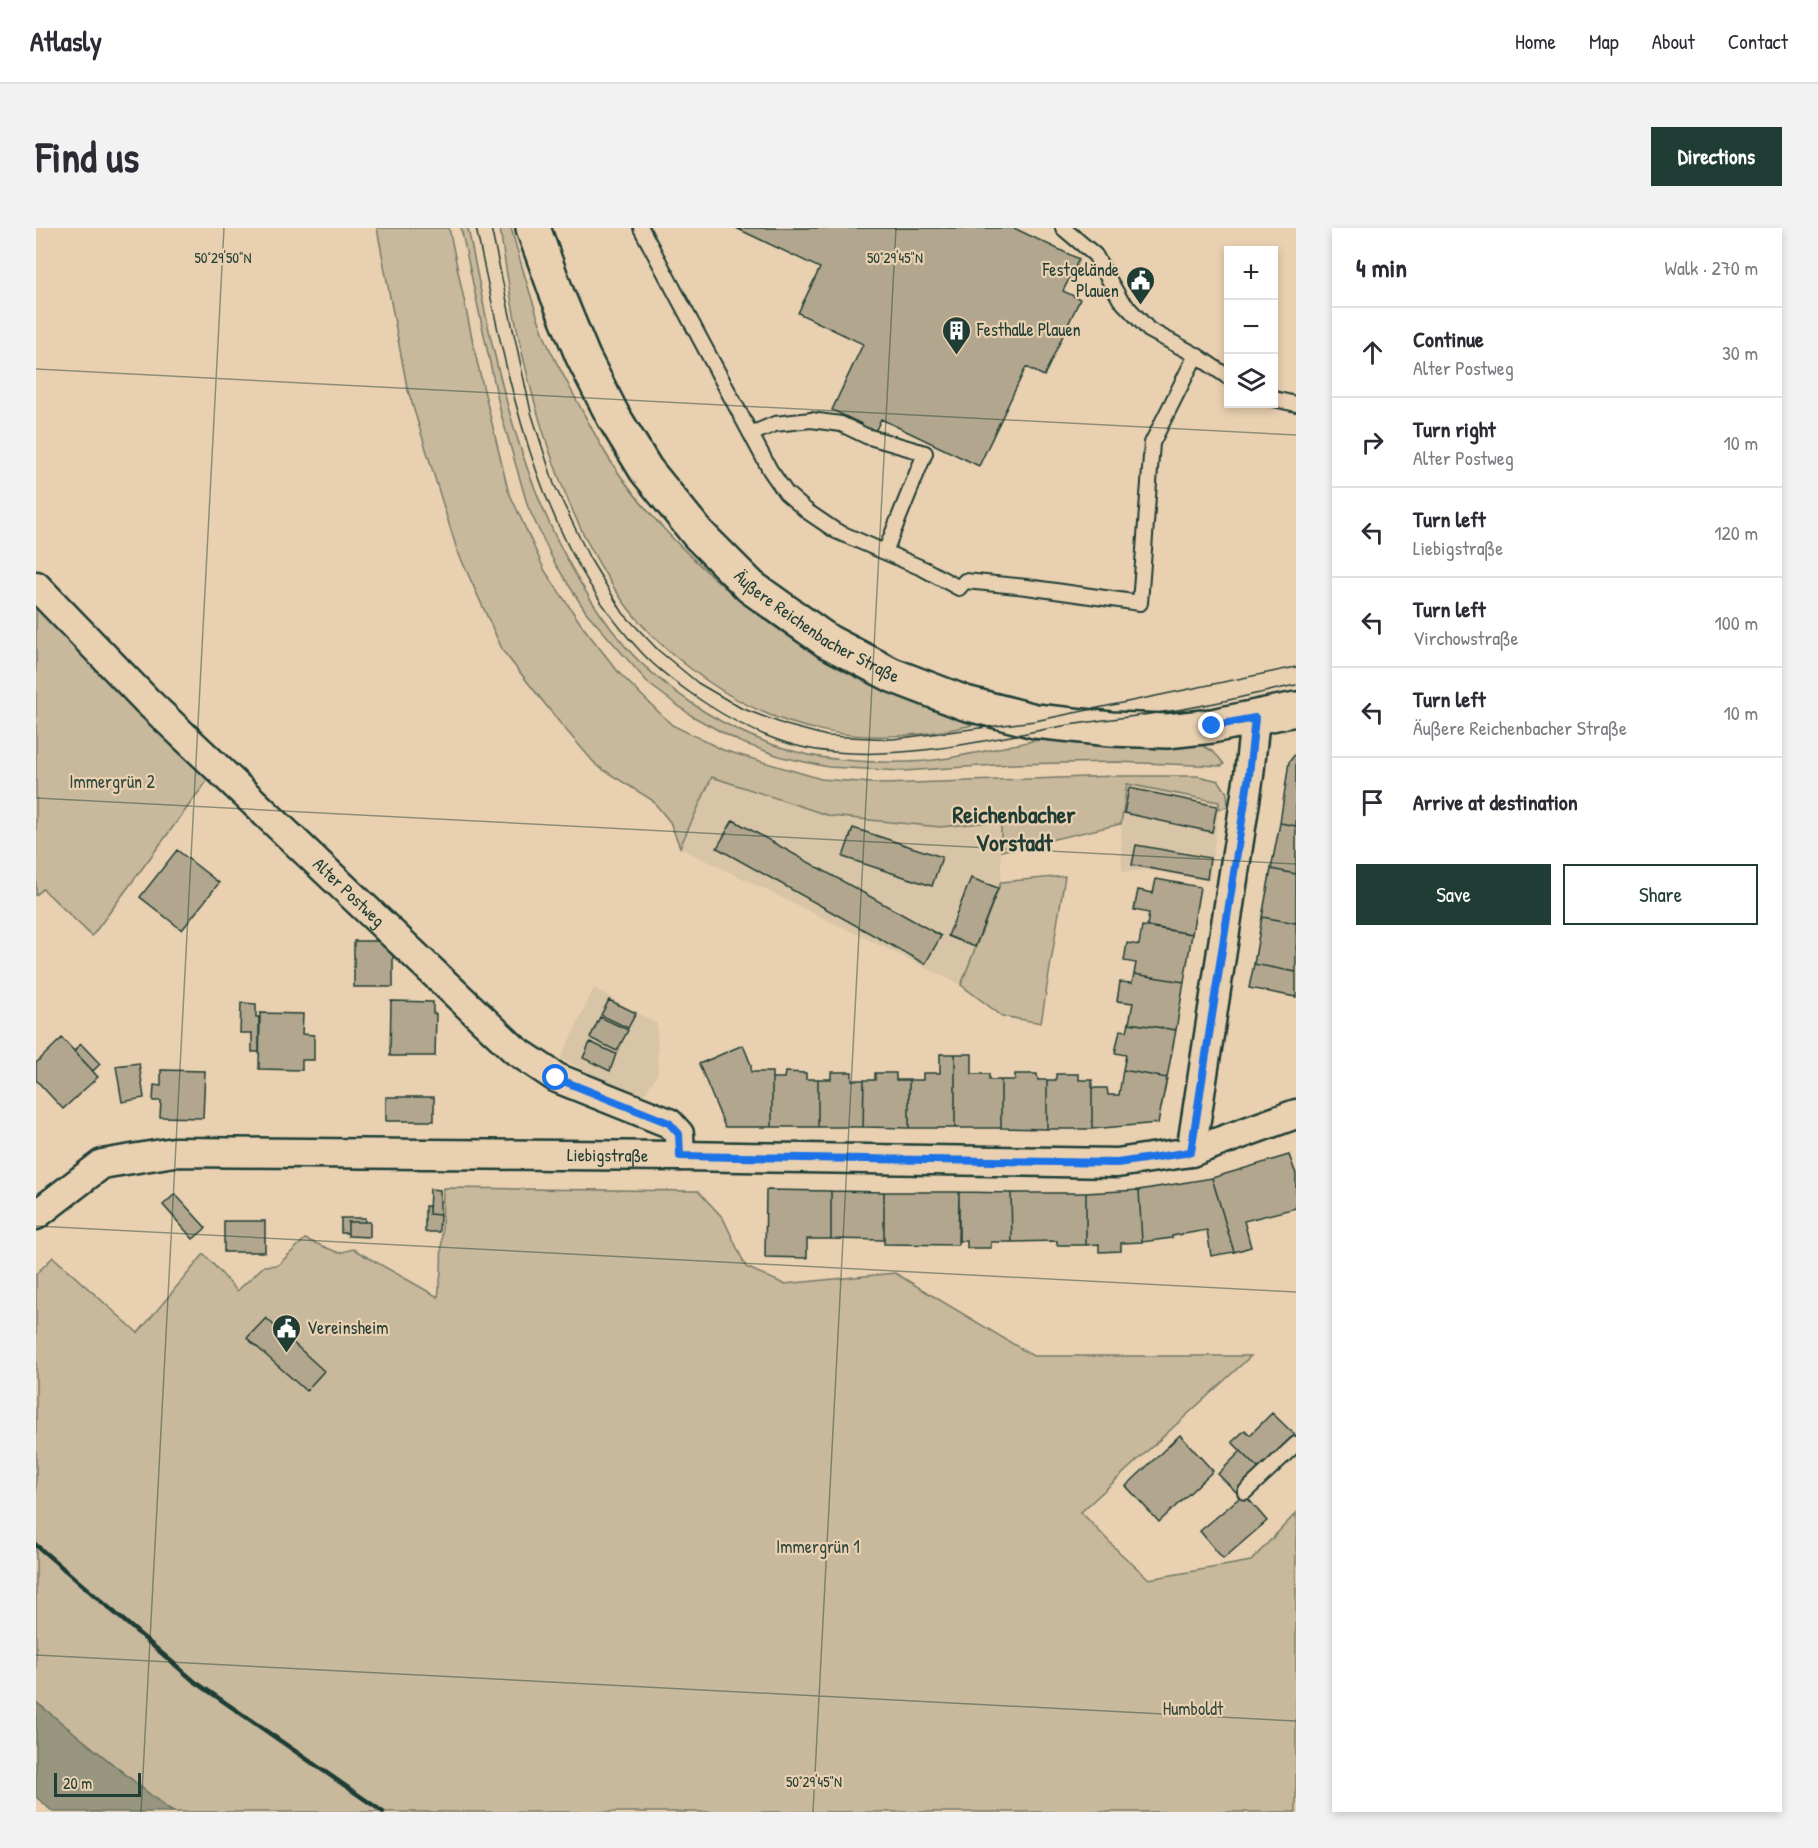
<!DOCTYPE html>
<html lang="en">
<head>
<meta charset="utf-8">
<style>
	:root { --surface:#fff; --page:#f2f2f3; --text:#2b2b33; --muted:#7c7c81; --line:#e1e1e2; --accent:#1f3d34 }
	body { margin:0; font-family:"Patrick Hand",sans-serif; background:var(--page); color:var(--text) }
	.controls { position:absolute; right:18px; top:18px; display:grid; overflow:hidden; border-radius:0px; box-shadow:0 3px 9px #0003 }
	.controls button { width:54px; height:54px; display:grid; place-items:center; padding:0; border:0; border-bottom:2px solid var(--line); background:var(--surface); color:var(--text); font:30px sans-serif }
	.scale { position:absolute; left:18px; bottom:15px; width:87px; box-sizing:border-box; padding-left:6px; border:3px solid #1f3d34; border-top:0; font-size:16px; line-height:21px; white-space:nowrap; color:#1f3d34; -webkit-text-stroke:4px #e9d0b1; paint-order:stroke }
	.stop { position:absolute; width:18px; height:18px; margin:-14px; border:4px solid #1a73e8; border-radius:50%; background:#fff }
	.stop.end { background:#1a73e8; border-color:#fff; box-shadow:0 2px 6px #0008 }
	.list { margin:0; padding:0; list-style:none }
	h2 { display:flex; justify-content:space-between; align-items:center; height:78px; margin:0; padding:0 24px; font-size:26px }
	h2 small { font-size:20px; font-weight:400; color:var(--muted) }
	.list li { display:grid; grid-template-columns:39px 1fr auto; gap:18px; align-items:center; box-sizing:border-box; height:90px; padding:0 24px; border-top:2px solid var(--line) }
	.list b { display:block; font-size:22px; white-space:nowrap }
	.list p { margin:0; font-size:20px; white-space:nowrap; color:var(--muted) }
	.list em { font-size:20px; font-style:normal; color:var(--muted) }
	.actions { display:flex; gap:12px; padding:18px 24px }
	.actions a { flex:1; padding:14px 0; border:2px solid var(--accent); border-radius:0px; text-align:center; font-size:21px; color:var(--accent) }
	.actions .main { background:var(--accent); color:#fff }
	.icon { flex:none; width:33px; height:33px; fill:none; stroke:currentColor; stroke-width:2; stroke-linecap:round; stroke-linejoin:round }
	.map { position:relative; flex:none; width:1260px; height:1584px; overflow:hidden; border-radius:0px }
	header { display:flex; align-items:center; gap:36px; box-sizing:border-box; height:84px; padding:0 30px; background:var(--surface); border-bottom:2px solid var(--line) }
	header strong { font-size:28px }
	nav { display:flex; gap:33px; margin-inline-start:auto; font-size:21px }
	.intro { display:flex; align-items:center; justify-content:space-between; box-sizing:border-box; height:144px; padding:0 36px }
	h1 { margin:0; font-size:42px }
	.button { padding:15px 27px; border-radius:0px; background:var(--accent); color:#fff; font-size:21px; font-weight:700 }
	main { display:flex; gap:36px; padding:0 36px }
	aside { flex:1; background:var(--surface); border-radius:0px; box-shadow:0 3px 9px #0003 }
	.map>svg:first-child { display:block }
</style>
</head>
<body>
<header>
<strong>Atlasly</strong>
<nav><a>Home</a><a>Map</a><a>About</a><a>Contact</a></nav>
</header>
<div class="intro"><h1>Find us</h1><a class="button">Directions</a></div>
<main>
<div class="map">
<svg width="1260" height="1584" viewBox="0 0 1260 1584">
	<rect width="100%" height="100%" fill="#e9d0b1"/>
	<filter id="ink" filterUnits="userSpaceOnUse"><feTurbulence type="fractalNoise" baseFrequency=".0167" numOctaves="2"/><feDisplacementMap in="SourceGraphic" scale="12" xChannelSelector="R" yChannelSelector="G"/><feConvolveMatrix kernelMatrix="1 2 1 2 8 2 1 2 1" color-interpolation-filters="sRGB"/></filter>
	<g filter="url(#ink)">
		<path fill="#d8c4a6" d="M676,549L794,588L904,599L965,593V654L925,757L644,620Z
			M1091,556L1184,574L1173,653L1111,642L1086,644L1085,596Z
			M558,760L621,796L622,844L609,866L593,867L525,830Z"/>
		<path fill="#c8b89c" stroke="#747a68" stroke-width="1.5" d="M341,0H413L440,129L472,262L509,343L547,399L584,446L636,497L687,522L785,551L848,556L1079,548H1162L1183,553L1191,565L1192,579L1183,581V574L1091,556L1085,596L965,623V593L904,599L794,588L676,549L644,619L634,594L616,572L561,538L524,495L467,423L421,322L371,159Z
			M425,0H432C461,146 490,300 589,418C609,442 643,467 669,484C710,509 760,529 808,532C843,535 878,536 913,530C934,526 956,522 977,517C986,516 996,512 1004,512C1017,511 1030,515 1043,516C1064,519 1087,520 1109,519C1142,518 1166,504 1188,536L1186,538L1079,534L977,536L867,543L792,539L746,529L704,514L656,488L613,456L550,384L518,334L492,279L465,186Z
			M464,0H475C486,39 497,80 512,117C518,131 526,144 533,158C545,180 557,204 570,226C622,310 717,391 803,440C845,464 892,480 937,497C830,522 737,507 650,437C629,421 608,401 592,380C515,276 481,126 464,0Z
			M0,373L177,545L56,708L7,661L0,667Z
			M1029,648L1005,795L966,788L925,757L965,654Z
			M407,960L662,963L687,990L710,1039L748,1056L859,1045L997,1128H1215L1045,1284L1082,1323L1113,1351L1215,1333L1260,1285V1584H137L132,1581L0,1474V1046L17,1029L102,1105L168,1026L201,1063L228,1038L242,1037L269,1011L303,1025L317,1021L402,1069L405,1045Z"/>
		<path fill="#999680" stroke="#687262" stroke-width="1.5" d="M0,1474L132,1581L137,1584H17L0,1569Z"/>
		<path fill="#b2a78e" stroke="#1f3d34" stroke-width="1.5" d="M700,0H978L1043,31L1027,63L1044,71L1008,148L990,139L943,238L845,191L838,206L824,200L826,196L796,182L827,116L762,85L784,40Z
			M1260,525V598L1244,595L1253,534Z
			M1093,560L1181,578L1176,604L1088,585Z
			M697,592L905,708L889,736L681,620Z
			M1244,595L1260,598V646L1235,641Z
			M817,600L906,629L896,658L807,629Z
			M1100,617L1174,630L1171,651L1096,637Z
			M141,622L183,655L146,702L104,669Z
			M1235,641L1260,646V695L1226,689Z
			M935,650L962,660L939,719L912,708Z
			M1120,651L1164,659L1156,706L1111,698L1113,685L1098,682L1102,662L1117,665Z
			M1226,689L1260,695V744L1218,736Z
			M1106,698L1156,706L1148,754L1098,746L1100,735L1088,733L1091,715L1103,717Z
			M318,713H357V759H318Z
			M1218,736L1260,744V769L1213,760Z
			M1098,746L1148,754L1140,802L1093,795L1097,775L1081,773L1084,754L1096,755Z
			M573,772L600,785L592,800L565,787Z
			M355,773L397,774V785L400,786L399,828H354Z
			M205,775L220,776V789H223V824H216V805H204Z
			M224,785L267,786L266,806L278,807V832H266V842L223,841Z
			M564,789L592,802L581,823L554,810Z
			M1093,795L1140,802L1131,850L1087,842L1090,827L1079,825L1084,802L1091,803Z
			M26,810L62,849L27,881L0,852V835Z
			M554,814L580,826L574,843L547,830Z
			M45,816L64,836L57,843L38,823Z
			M707,817L715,837V844H736V899H689L663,836Z
			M904,826H919V900H873V852H887V845H904Z
			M919,826H936V846H953V852H965V900H919Z
			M103,835L108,870L86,874L80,838Z
			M125,842L169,843L167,890L124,889L125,873H117L118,857L125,858Z
			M1087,842L1131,850L1122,895L1056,901V860H1071L1072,867H1083Z
			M749,844L770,845V851H782V899H736V850H748Z
			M795,844H816V852H828L827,899H782V851H795Z
			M839,845H860V852H873V900L827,899L828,852H839Z
			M979,846H1001L1002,852H1011V901L965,900V852H979Z
			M1020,846H1043V852H1056V901H1011V852H1020Z
			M350,869H398V893H350Z
			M1253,927L1260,946V980L1208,993L1215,1019L1198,1024L1176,950Z
			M1176,950L1198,1024L1175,1028L1171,1002L1136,1008V1010L1106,1014L1103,962Z
			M394,961L404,962V987L393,986Z
			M730,962L795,963V1011H771V1030L729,1029Z
			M1103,962L1106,1014L1085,1015V1023L1063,1024V1016L1050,1017V965Z
			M795,963L848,964V1012L795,1011Z
			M848,964H923L922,1017L848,1016Z
			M923,964L975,965L976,1014H955V1020H931V1013H923Z
			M975,965H1050V1017H1021V1013L976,1014Z
			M139,966L170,1000L157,1011L127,977Z
			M389,978H393V986L404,987L403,1004H389Z
			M305,990H329V994H312V1005H305Z
			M188,993H229V1024H188Z
			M312,994H334V1009L312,1008Z
			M230,1090L288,1143L270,1163L211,1110Z
			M1236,1185L1260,1208L1225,1243L1196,1214L1209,1202L1214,1207Z
			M1144,1207L1177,1243L1123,1294L1090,1258Z
			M1205,1223L1225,1243L1202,1266L1182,1246Z
			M1208,1266L1231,1293L1187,1331L1164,1303Z"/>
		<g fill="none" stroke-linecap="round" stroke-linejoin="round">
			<defs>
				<path id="service" d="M605,0L734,242L750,265L772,284L800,303L888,341L923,360L929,353L991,359L1104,375L1116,215L1160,127
					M1027,0L1059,27L1084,71L1113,102L1160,127L1192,149
					M1238,171L1260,176
					M715,206L739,196L775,192L805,196L830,208L889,225L849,324
					M1209,1264L1260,1216"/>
				<g id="minor">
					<path id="s1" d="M0,358L111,473L479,822L521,850L633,895L643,906L644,928"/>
					<path d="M1155,924L1213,547L1219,490"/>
					<path id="s2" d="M0,987L66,936L138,924L644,928L1081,935L1155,924L1260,886"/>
				</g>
				<g id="tertiary">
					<path id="s3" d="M497,0L521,66L547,129L577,188L610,242L662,306L715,359L791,413L856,447L929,475L999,493L1075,501L1131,503L1176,498L1260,481"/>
				</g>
			</defs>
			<use href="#service" stroke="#1f3d34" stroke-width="18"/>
			<use href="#minor" stroke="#1f3d34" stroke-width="33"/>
			<use href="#tertiary" stroke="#1f3d34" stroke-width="38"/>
			<use href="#service" stroke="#e9d0b1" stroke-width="14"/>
			<use href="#minor" stroke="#e9d0b1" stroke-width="28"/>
			<use href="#tertiary" stroke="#e9d0b1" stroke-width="33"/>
			<path stroke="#1f3d34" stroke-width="1.5" d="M440,0C472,148 498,311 606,425C624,444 648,461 669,475C707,500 752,521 798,524C875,531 951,512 1027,498C1070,491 1115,487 1158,479C1192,473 1226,464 1260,457
				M455,0L495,184L518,256L553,329L587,385L622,422L662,455L705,480L750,497L791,508L857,511L999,493L1260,439"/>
			<path stroke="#1f3d34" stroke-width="4.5" d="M0,1317L158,1453L347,1584"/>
		</g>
	</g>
	<g fill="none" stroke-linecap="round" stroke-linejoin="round" filter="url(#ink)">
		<path stroke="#1a73e8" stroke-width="8" d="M520,850L633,895L643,906L644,928L1081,935L1155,924L1213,547L1219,490L1176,498"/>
	</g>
	<path fill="none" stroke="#1f3d34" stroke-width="1.5" stroke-opacity="0.45" d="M0,141L1260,207M0,570L1260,636M0,998L1260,1064M0,1427L1260,1493M105,1584L188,0M777,1584L860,0"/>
	<defs>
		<symbol id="civic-pin" viewBox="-11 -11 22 30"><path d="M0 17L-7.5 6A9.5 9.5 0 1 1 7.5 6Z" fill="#1f3d34" stroke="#e9d0b1"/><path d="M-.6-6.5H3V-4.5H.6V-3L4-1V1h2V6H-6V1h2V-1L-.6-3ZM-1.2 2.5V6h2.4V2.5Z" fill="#fff"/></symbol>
		<symbol id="building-pin" viewBox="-11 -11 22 30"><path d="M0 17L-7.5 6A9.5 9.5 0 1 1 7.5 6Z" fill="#1f3d34" stroke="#e9d0b1"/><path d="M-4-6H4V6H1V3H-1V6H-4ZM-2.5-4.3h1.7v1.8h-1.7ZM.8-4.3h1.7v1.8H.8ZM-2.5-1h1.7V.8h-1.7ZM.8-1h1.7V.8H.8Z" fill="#fff"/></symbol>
	</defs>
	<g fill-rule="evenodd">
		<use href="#civic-pin" x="1088" y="36" width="33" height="45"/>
		<use href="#building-pin" x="904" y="86" width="33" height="45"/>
		<use href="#civic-pin" x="234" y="1084" width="33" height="45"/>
	</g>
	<g text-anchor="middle" stroke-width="4.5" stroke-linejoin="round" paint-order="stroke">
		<g font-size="18" fill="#1f3d34" stroke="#e9d0b1" text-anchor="start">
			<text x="1083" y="48" text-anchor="end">Festgelände<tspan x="1083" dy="21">Plauen</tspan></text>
			<text x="941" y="108">Festhalle Plauen</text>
			<text x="271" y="1106">Vereinsheim</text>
		</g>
		<g font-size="18" fill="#1f3d34" stroke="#e9d0b1">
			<text dy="6" stroke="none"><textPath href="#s3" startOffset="502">Äußere Reichenbacher Straße</textPath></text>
			<text dy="6" stroke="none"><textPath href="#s1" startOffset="438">Alter Postweg</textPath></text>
			<text dy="6" stroke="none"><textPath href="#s2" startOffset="590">Liebigstraße</textPath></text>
		</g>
		<g font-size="18" fill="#30493e" stroke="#e9d0b1">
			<text x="76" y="560">Immergrün 2</text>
			<text x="782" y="1325">Immergrün 1</text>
			<text x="1157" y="1487">Humboldt</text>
		</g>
		<g font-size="24" font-weight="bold" fill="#1f3d34" stroke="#e9d0b1">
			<text x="978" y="595">Reichenbacher<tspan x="978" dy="28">Vorstadt</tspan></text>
		</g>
	</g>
	<g font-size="15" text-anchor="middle" fill="#1f3d34" stroke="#e9d0b1" stroke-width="4.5" stroke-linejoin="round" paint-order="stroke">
		<text x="187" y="35">50°29'50"N</text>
		<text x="859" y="35">50°29'45"N</text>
		<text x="778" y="1559">50°29'45"N</text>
	</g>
</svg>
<div class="controls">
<button>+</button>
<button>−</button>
<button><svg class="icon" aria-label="layers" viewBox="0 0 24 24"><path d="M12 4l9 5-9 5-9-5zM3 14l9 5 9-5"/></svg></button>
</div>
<div class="scale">20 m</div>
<div class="stop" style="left:520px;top:850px"></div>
<div class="stop end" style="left:1176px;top:498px"></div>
</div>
<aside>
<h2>4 min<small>Walk · 270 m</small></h2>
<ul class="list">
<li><svg class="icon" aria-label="ahead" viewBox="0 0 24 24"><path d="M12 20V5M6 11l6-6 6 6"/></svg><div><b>Continue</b><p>Alter Postweg</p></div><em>30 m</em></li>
<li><svg class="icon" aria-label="right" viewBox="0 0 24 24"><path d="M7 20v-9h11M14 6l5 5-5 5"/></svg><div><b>Turn right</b><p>Alter Postweg</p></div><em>10 m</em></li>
<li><svg class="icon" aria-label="left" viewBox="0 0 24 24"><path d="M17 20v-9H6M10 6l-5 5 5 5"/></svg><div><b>Turn left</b><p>Liebigstraße</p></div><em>120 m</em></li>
<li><svg class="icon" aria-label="left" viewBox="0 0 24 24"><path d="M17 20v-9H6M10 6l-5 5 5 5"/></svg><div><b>Turn left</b><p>Virchowstraße</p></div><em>100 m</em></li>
<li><svg class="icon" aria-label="left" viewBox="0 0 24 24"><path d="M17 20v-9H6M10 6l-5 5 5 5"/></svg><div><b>Turn left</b><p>Äußere Reichenbacher Straße</p></div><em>10 m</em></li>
<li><svg class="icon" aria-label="arrive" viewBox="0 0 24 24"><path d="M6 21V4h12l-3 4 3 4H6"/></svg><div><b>Arrive at destination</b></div></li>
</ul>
<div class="actions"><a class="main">Save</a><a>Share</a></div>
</aside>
</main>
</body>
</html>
